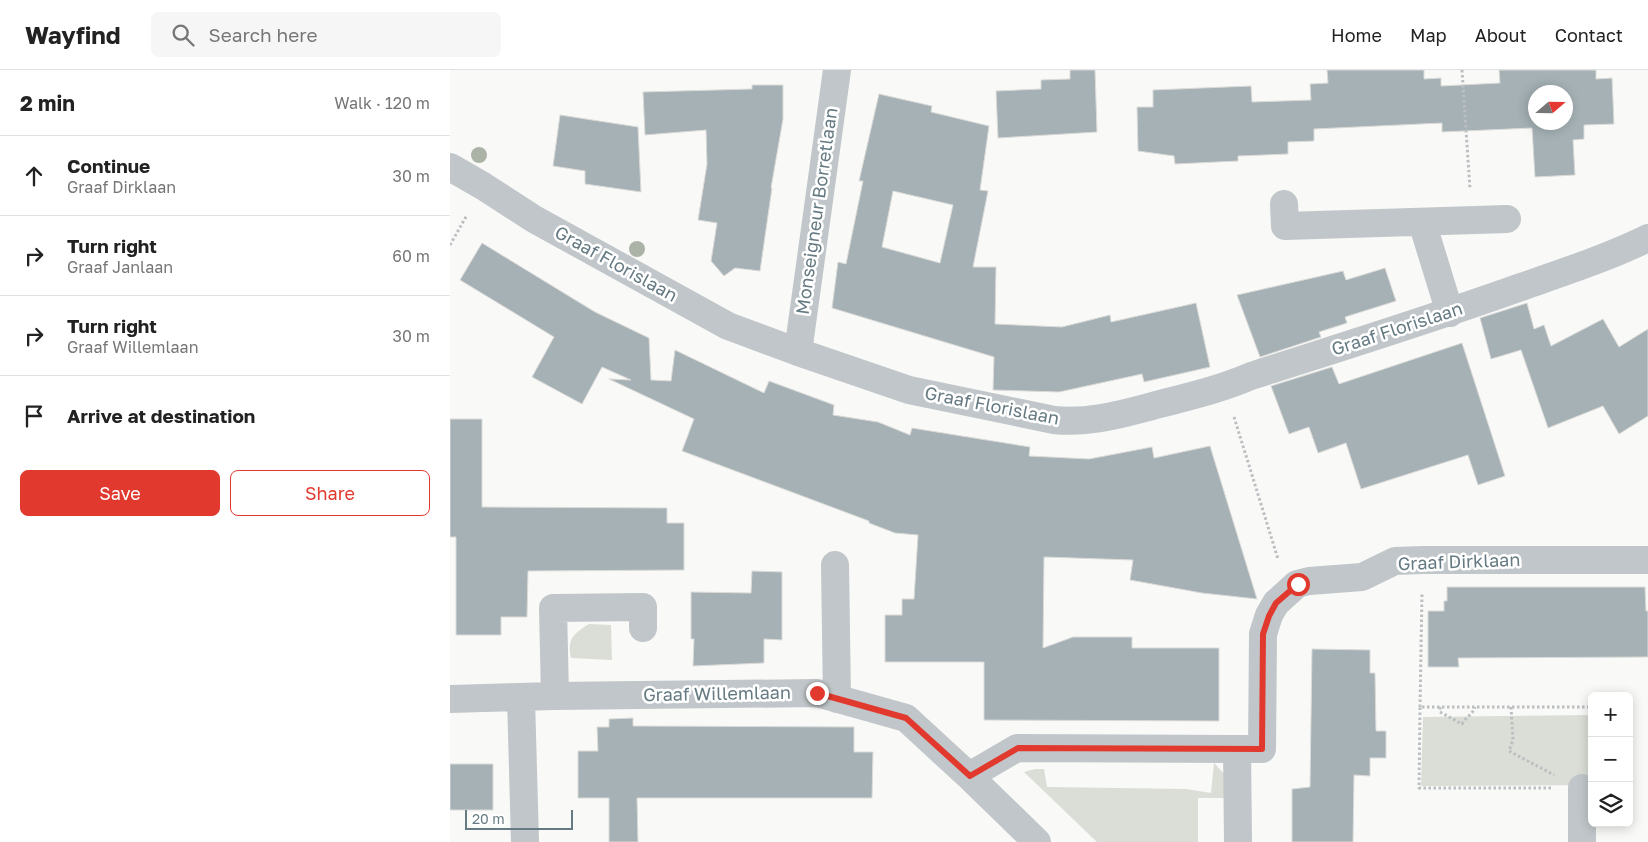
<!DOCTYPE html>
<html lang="en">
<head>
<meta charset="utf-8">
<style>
	:root { --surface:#fff; --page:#f6f6f6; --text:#222; --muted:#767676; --line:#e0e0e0; --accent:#e2392f }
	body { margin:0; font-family:"Golos Text",sans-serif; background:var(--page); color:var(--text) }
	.controls { position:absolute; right:15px; bottom:15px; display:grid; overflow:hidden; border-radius:8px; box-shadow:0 2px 12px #0003 }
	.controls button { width:45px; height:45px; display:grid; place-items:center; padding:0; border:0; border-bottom:1px solid var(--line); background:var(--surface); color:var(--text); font:25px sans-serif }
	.compass { position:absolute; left:1078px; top:15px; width:45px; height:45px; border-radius:50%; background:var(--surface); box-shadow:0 2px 12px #0003; rotate:70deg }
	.scale { position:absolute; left:15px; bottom:12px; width:108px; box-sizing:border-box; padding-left:5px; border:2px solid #657a82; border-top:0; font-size:14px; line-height:18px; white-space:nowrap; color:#657a82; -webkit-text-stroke:4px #fff; paint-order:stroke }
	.stop { position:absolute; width:15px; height:15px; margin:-11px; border:4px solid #e2392f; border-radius:50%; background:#fff }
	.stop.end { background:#e2392f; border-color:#fff; box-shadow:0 1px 5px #0008 }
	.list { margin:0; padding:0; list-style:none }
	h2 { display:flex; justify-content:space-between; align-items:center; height:65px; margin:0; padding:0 20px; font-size:21px }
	h2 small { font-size:16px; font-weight:400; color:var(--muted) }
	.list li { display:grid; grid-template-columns:32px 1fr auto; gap:15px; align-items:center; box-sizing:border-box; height:80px; padding:0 20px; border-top:1px solid var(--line) }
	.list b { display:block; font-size:19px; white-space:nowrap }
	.list p { margin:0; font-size:16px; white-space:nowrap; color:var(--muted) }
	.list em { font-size:16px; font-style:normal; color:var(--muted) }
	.actions { display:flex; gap:10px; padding:15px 20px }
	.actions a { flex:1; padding:11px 0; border:1px solid var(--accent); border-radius:8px; text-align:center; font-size:18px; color:var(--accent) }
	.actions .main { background:var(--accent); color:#fff }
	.icon { flex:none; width:28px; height:28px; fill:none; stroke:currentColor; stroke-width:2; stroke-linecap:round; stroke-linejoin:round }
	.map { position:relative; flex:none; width:1198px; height:772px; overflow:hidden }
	header { display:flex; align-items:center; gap:30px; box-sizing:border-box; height:70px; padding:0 25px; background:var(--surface); border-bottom:1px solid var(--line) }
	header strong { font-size:24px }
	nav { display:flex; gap:28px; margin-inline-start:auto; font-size:18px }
	.search { width:350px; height:45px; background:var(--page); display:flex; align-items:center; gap:12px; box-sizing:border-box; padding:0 18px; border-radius:8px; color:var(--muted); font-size:19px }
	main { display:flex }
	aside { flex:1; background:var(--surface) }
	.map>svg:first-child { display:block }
</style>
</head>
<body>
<header>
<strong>Wayfind</strong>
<div class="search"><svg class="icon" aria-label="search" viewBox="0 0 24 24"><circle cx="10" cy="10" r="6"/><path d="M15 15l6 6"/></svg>Search here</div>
<nav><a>Home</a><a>Map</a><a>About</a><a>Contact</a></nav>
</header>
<main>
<aside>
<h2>2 min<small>Walk · 120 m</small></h2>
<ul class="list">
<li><svg class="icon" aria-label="ahead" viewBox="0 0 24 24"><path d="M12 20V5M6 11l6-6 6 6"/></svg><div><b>Continue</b><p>Graaf Dirklaan</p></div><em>30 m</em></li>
<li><svg class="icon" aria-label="right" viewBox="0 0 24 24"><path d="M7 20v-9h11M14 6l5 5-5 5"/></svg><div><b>Turn right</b><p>Graaf Janlaan</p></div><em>60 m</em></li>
<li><svg class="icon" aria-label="right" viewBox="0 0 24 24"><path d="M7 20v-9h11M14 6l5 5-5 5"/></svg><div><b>Turn right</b><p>Graaf Willemlaan</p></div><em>30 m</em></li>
<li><svg class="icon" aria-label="arrive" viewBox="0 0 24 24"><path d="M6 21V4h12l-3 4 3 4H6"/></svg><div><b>Arrive at destination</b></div></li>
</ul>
<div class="actions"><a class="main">Save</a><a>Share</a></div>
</aside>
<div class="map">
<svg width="1198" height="772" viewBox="0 0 1198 772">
	<rect width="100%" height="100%" fill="#f9f9f7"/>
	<path fill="#daded6" d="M139,554L161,555L162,590L121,588C117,569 123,564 139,554Z
		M1142,645V715L971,716L973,647Z
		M764,693L778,708L779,728H748V772H647L574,702L585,699H594L597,717L736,719L761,723Z"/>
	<path fill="#a5b1b5" stroke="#dbdbd9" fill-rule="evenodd" d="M620,0H645L647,62L548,68L546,21L591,19V10L620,9Z
		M877,0H974V9L991,8V16L1050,13L1049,0H1146V9L1162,8L1164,54L1134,55V69L1123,70L1125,105L1085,107L1082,58L992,62V53L864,59V71L838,72V84L788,86V91L725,94L724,86L688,81L687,37H703V20L801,16L802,32L861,30L860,14L878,13ZM1086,22H1116V52H1086Z
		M302,15H333V49L321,118H322L310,201L285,198L274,206L261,191L267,153L248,150L257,94L256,60L195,65L193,22L302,19Z
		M429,24L482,36L481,42L539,56L530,120L538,121L523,197H546L545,254L612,257L660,245L661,252L746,233L760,297L694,312L692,304L609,322L543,320L544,287L382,238L388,192L396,194L413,111H409ZM443,121L503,135L490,193L432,177Z
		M110,45L188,57L191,122L135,114V101L103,96Z
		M32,173L145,242L199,268L201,310L221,311L225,280L314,323L319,311L384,335L383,345L428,352L460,365L462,358L580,377L579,386L639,389L702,377L704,388L760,376L807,529L752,523L680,510L683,490L594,487L593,578L623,567H682V578H769V651L534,650V592H435V545H452V529H464L468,465L445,463L419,453V451L232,381L244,349L159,309L181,310L152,297L132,334L82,307L104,267L10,210Z
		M935,198L946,231L895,247L897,253L869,262L871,267L810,287L787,225L893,201L896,210Z
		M1077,233L1084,259L1094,255L1101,276L1153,249L1169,277L1198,259V346L1169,364L1153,336L1098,358L1071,280L1041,289L1030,248Z
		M1012,273L1055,406L1028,415L1018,385L911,419L896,373L868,383L859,357L839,364L821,316L882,297L889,314Z
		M0,349H32V437L217,438V453H234V500L78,501L77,547H51V565H6V467H0Z
		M302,501L332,502V570L314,569V593L243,596L244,569H241V522L301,523Z
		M997,517H1195L1196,541H1198V587L1008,588L1009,597H978V541H994V531H997Z
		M862,579L920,580V603H925L926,661H936V688H920V706L904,705L903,772H842V719L860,717Z
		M183,648V656L404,657V682H423L422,728H187L188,772H159V728H128V681H148L147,657H159V649Z
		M0,694H43V740H0Z"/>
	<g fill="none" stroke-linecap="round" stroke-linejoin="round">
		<path stroke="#bbbfc1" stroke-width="3" stroke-dasharray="2.5 2.5" stroke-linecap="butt" d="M1012,0L1020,119
			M0,175L17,145
			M784,347L828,489
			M970,637L972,523
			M990,637V642L1012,654C1016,647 1023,644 1025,637
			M1061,637L1063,670L1059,681L1104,705
			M1101,718H969L970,637H1142"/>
		<path stroke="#c0c6c9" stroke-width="28" d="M0,97L33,116L84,149L278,256L348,282L459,320L604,350C640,354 675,343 710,334C741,326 771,319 801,306C891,277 982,249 1071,217C1114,202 1157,188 1198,168
			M834,134L835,156L1057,149
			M972,152L1000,243
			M348,282L387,0
			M385,495L387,629
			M105,626L103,538L193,537V558
			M71,628L75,772
			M0,629L105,626L367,623L456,648L519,706L587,772
			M519,706L567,678L787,679
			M788,772L787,679H812L813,564L819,545L826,533L847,514L859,511L912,507L945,491L973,490H1198
			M1132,772V718"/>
	</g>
	<g fill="#abb3a6">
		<circle cx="29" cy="85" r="8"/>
		<circle cx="187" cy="179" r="8"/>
	</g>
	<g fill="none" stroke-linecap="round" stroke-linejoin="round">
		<path stroke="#e2392f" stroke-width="6" d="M367,623L456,648L520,706L568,678L812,679L813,564L819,546L826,533L848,514"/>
	</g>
	<g text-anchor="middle" stroke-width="5" stroke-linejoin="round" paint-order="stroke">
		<g font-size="18" fill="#657a82" stroke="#fff">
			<text transform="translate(367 141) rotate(-82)" y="6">Monseigneur Borretlaan</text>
			<text transform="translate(166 194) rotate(29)" y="6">Graaf Florislaan</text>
			<text transform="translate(947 259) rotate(-18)" y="6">Graaf Florislaan</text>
			<text transform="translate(542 336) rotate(11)" y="6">Graaf Florislaan</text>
			<text transform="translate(1009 492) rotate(-2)" y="6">Graaf Dirklaan</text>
			<text transform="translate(267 624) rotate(-1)" y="6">Graaf Willemlaan</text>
		</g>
	</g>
</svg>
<div class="controls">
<button>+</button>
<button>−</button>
<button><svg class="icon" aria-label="layers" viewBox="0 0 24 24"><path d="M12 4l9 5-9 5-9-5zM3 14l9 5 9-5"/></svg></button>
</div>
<svg class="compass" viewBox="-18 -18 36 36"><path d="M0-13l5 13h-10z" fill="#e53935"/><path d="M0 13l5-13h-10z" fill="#767676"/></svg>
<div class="scale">20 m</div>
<div class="stop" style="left:848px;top:514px"></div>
<div class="stop end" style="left:367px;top:623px"></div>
</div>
</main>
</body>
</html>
